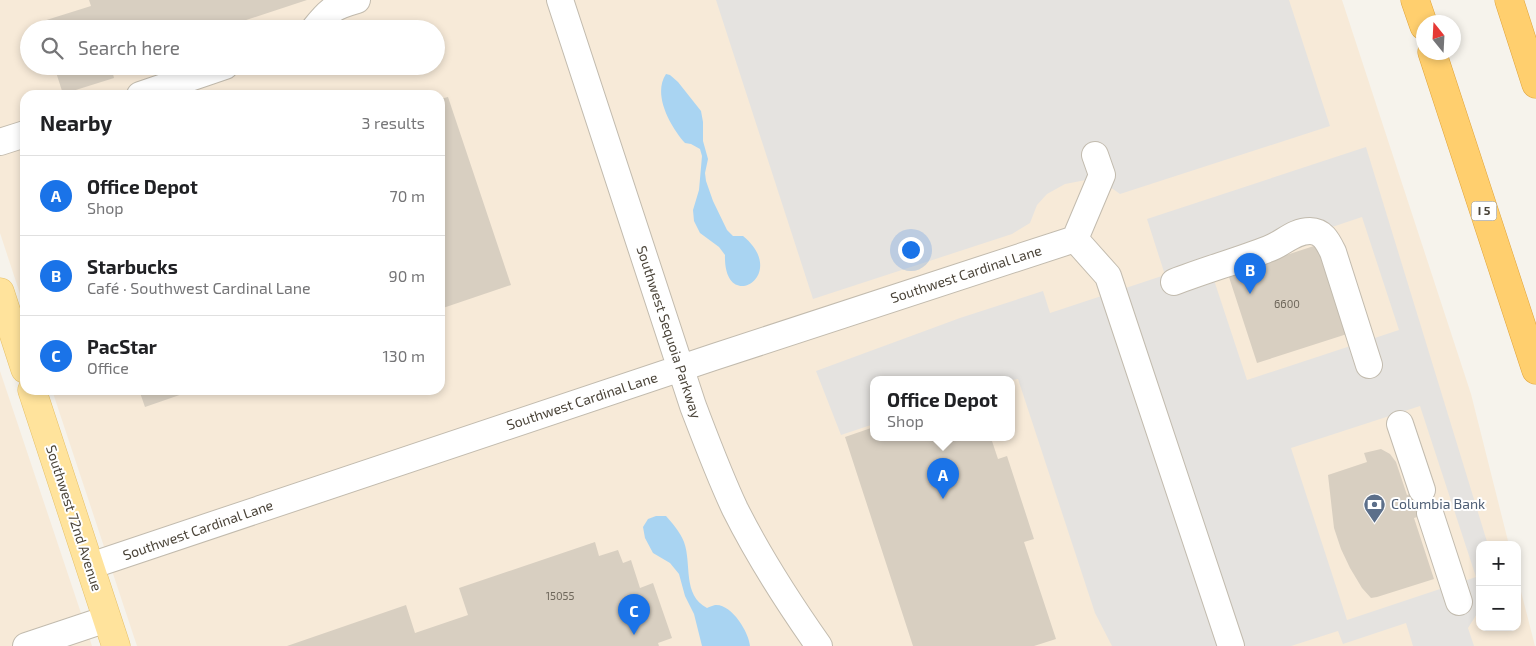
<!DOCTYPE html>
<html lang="en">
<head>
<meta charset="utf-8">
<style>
	:root { --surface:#fff; --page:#f6f6f6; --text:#202124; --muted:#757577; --line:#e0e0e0; --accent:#1a73e8 }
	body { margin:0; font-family:"Exo 2",sans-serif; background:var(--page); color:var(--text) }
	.controls { position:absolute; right:15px; bottom:15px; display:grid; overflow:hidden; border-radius:10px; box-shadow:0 2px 8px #0003 }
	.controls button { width:45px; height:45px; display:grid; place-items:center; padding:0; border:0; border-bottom:1px solid var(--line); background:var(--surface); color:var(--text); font:25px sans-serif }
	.compass { position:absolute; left:1416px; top:15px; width:45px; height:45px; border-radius:50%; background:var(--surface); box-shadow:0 2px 8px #0003; rotate:342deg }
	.you { position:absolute; left:910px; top:249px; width:18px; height:18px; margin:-12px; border:4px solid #fff; border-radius:50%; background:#1a73e8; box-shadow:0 0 0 8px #1a73e833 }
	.badge { display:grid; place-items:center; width:32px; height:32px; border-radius:50%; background:var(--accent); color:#fff; font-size:16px; font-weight:700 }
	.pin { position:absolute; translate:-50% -41px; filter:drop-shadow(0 1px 2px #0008) }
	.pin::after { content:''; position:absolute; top:26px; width:18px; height:15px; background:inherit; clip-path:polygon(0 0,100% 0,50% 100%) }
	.popup { position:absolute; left:870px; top:376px; width:145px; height:65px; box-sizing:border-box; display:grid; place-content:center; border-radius:10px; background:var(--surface); filter:drop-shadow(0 1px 4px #0005); font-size:16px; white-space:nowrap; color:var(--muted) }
	.popup b { font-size:19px; color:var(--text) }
	.popup::after { content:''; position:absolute; left:50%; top:100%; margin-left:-10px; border:10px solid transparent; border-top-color:var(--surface) }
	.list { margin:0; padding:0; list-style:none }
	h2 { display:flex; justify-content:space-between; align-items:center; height:65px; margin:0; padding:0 20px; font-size:21px }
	h2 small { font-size:16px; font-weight:400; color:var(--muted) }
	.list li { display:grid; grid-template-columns:32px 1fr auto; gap:15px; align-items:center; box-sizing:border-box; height:80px; padding:0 20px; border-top:1px solid var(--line) }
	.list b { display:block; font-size:19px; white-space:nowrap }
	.list p { margin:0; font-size:16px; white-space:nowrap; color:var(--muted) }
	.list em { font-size:16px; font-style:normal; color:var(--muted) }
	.icon { flex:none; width:28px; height:28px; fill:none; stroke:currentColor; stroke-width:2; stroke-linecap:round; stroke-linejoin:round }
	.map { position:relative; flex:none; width:1536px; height:646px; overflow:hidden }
	.search { position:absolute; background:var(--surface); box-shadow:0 2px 8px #0003; left:20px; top:20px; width:425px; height:55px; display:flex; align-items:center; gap:12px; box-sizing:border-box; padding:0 18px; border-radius:28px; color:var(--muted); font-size:19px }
	.panel { position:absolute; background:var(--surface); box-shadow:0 2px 8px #0003; left:20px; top:90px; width:425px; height:305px; border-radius:15px }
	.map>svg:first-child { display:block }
</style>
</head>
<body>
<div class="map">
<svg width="1536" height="646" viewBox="0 0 1536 646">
	<rect width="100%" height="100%" fill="#f6f3ec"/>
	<path fill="#f7ead8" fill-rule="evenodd" d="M0,0H1342L1471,394L1509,545H1480V627H1517V576L1535,646H137L52,390H440V95H25V309L0,233ZM29,29H436V66H29ZM874,380H1012V438H874Z
		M0,371L92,646H0Z"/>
	<path fill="#e5e3e0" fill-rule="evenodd" d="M716,0H1289L1330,126L1120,194L1113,189L1098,182L1086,180L1065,184L1047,194L1037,205L1030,223L1012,234L813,299Z
		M1366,147L1488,545H1480V609L1468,628L1474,646H1413L1406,623L1343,644L1338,631L1291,646H1112L1095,613L1018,379L1012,380H874V424L841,435L816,371L960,318L1043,291L1050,313L1165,275L1147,219ZM1362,217L1399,330L1247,380L1210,268ZM1420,406L1476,577L1347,620L1291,448Z"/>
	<path fill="#a9d4f2" d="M666,74L670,75L678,82L701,111L703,122V141L708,159L705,173L706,181L713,201L727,230L733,236H743C791,275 723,316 725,255L719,247L700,233L694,221L693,210L699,190L702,156L700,149L691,144L685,143C671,127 652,95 666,74Z
		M656,516H666C673,524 680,532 684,542C692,564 682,595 707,608C709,607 712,606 715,605C731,603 749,632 750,646H702L694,614L685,596L679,574L670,563L653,553L645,538L643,527L648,519Z"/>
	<path fill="#d8cfc1" d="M89,0H307L219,29H42L40,22L91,6Z
		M54,66H111L114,78L63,94Z
		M448,97L511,285L440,309V99Z
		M1317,245L1347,334L1257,363L1228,274Z
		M139,390H194L145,407Z
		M874,427V438H991L998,459L1007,456L1034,539L1024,542L1056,639L1034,646H913L845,437Z
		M1381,449L1390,454L1396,462L1407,495L1429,488L1436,511L1414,518L1434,579L1377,597L1371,598L1362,588L1350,568L1341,549L1334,528L1328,475L1367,462L1364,453Z
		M595,542L599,556L618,550L623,563L631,560L640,588L653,583L672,638L658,643L659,646H287L406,605L415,633L468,615L459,588Z"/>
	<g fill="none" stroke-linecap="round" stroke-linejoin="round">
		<defs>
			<path id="minor" d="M560,0L693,406C706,440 719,475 735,509C759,557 788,602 819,646
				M314,29C330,9 333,7 357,0
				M140,95L225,66
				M0,142L25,134
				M1075,239L1108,276L1231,646
				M1075,239L1102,175L1095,155
				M1174,282C1205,270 1237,261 1268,249C1283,244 1293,231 1310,231C1323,231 1328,242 1333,252L1369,365
				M1400,424L1422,490
				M1430,513L1459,602
				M90,566L714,357L1075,239
				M26,646L107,619"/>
			<path id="major" d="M0,292L25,369
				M32,390L116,646"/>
			<path id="highway" d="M1415,0L1424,26
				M1509,0L1536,84
				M1432,52L1536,370"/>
		</defs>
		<use href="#minor" stroke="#c2bbae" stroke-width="28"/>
		<use href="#major" stroke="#e6c16a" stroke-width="29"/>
		<use href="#highway" stroke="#e0a43c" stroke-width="29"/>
		<use href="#minor" stroke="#fff" stroke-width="26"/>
		<use href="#major" stroke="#ffe39c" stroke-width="28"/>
		<use href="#highway" stroke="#ffcf6e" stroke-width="28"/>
	</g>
	<defs>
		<symbol id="bank-pin" viewBox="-11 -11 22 30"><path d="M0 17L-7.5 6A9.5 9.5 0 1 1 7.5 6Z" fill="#5c6f8a" stroke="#fff"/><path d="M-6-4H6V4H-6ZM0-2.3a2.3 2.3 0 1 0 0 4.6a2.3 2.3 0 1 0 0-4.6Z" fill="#fff"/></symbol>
	</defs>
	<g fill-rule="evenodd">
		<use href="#bank-pin" x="1362" y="492" width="25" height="34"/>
	</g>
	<g text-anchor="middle" stroke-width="4" stroke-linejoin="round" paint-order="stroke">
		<g font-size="11" fill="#6e675b">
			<text x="1287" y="308">6600</text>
			<text x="560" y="600">15055</text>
		</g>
		<rect fill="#fff" stroke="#817c74" stroke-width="1" x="1471.5" y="201.5" width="25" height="19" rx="4"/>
		<g font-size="12" font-weight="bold" fill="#4b4439">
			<text x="1484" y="215">I 5</text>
		</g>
		<g font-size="14" fill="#4b4439" stroke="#fff">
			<text transform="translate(966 274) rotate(-18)" y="5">Southwest Cardinal Lane</text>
			<text transform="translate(669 332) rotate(72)" y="5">Southwest Sequoia Parkway</text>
			<text transform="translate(582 401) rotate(-18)" y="5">Southwest Cardinal Lane</text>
			<text transform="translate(74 518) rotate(72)" y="5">Southwest 72nd Avenue</text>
			<text transform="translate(198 530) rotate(-19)" y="5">Southwest Cardinal Lane</text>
		</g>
		<g font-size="14" fill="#4e5e75" stroke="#fff" text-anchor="start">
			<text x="1391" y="509">Columbia Bank</text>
		</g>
	</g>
</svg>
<div class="controls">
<button>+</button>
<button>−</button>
</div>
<svg class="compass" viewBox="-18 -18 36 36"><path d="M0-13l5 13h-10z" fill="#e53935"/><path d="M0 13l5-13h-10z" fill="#757577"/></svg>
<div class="you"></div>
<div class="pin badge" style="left:943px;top:499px">A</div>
<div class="popup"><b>Office Depot</b>Shop</div>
<div class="pin badge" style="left:1250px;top:294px">B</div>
<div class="pin badge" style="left:634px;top:635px">C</div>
<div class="search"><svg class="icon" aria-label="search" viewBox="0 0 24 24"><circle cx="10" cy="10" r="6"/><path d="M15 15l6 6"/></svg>Search here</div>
<section class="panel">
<h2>Nearby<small>3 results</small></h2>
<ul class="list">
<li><span class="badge">A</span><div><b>Office Depot</b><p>Shop</p></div><em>70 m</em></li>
<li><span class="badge">B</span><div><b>Starbucks</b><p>Café · Southwest Cardinal Lane</p></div><em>90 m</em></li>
<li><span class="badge">C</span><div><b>PacStar</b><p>Office</p></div><em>130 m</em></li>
</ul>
</section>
</div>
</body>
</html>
